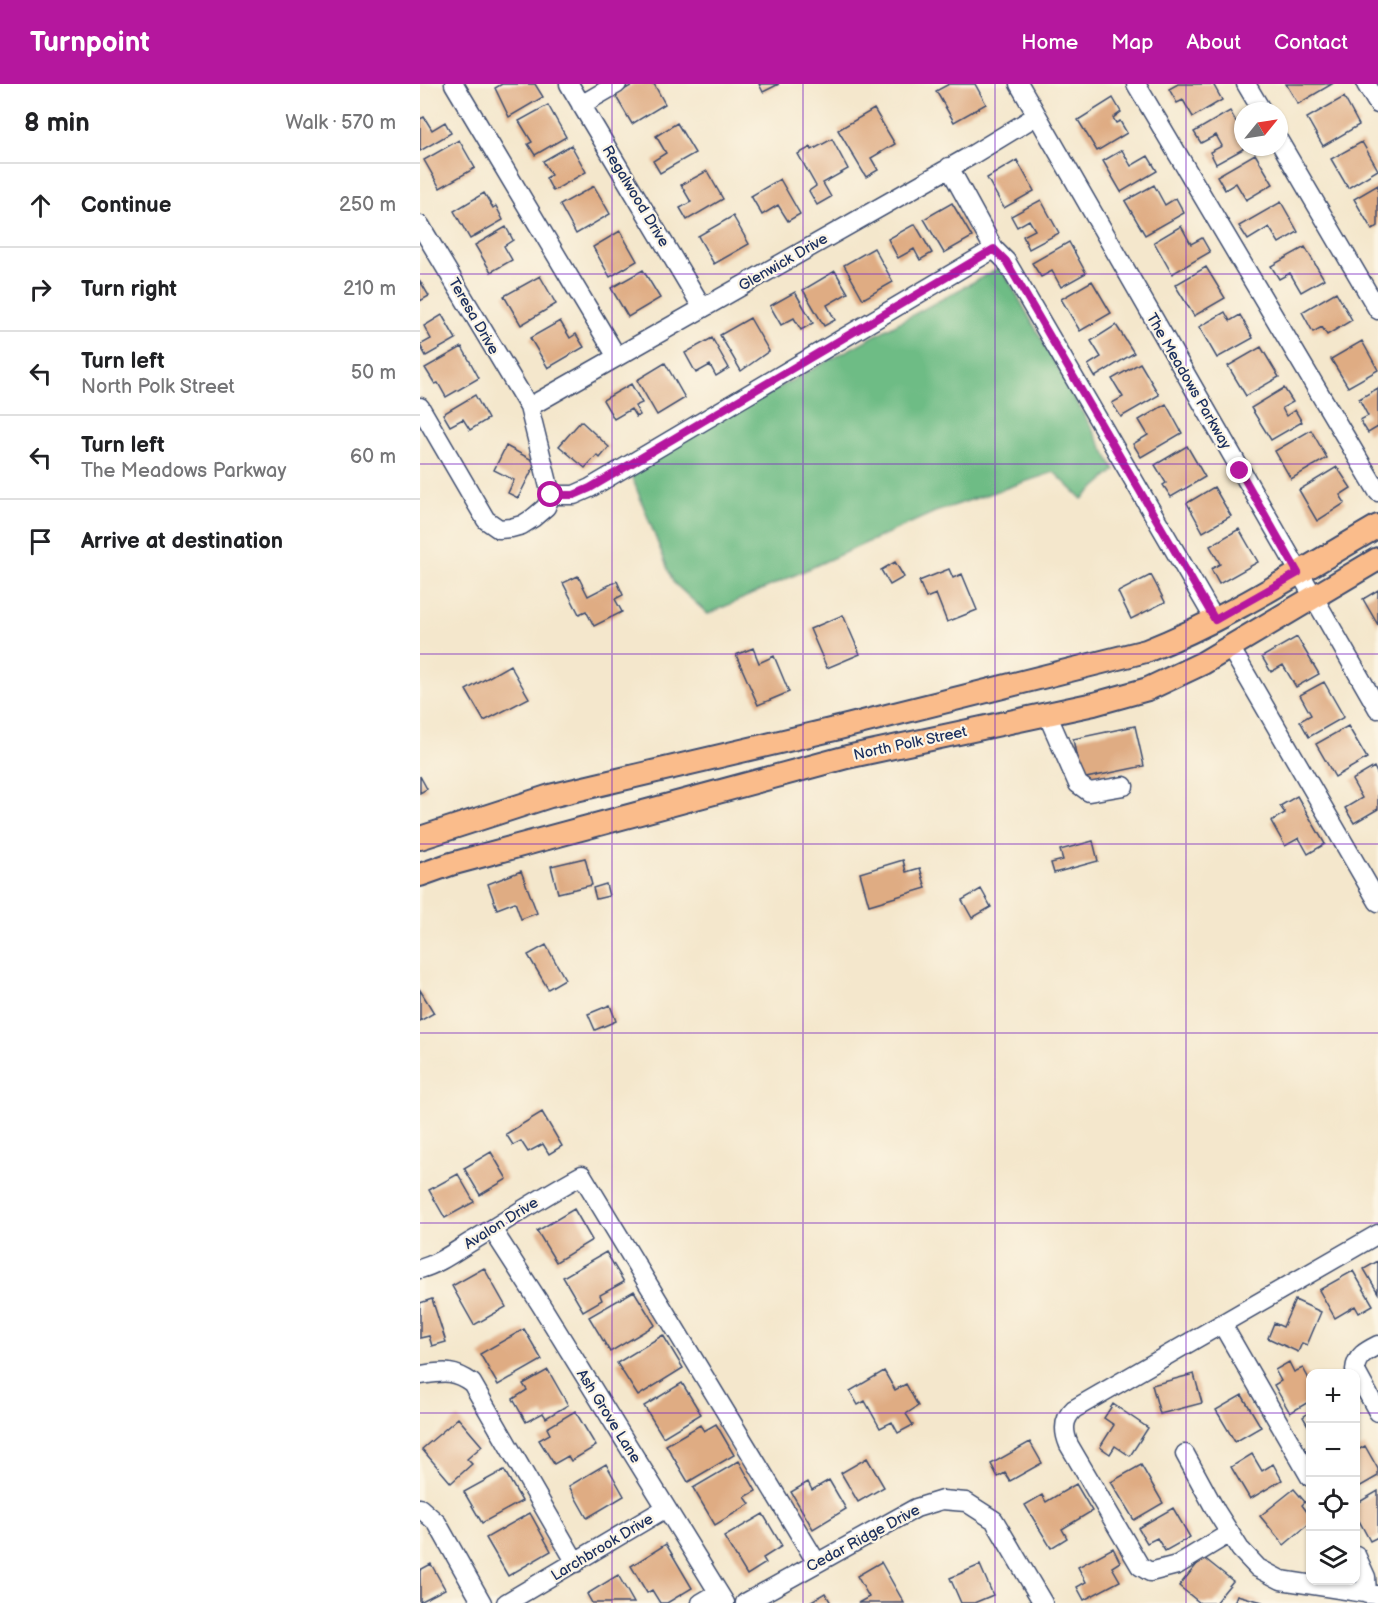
<!DOCTYPE html>
<html lang="en">
<head>
<meta charset="utf-8">
<style>
	:root { --surface:#fff; --page:#f2f2f2; --text:#202124; --muted:#757577; --line:#e0e0e0; --accent:#b5179e }
	body { margin:0; font-family:"Balsamiq Sans",sans-serif; background:var(--page); color:var(--text) }
	.controls { position:absolute; right:18px; bottom:18px; display:grid; overflow:hidden; border-radius:12px; box-shadow:0 2px 4px #0004 }
	.controls button { width:54px; height:54px; display:grid; place-items:center; padding:0; border:0; border-bottom:2px solid var(--line); background:var(--surface); color:var(--text); font:30px sans-serif }
	.compass { position:absolute; left:814px; top:18px; width:54px; height:54px; border-radius:50%; background:var(--surface); box-shadow:0 2px 4px #0004; rotate:60deg }
	.stop { position:absolute; width:18px; height:18px; margin:-14px; border:4px solid #b5179e; border-radius:50%; background:#fff }
	.stop.end { background:#b5179e; border-color:#fff; box-shadow:0 2px 6px #0008 }
	.list { margin:0; padding:0; list-style:none }
	h2 { display:flex; justify-content:space-between; align-items:center; height:78px; margin:0; padding:0 24px; font-size:26px }
	h2 small { font-size:20px; font-weight:400; color:var(--muted) }
	.list li { display:grid; grid-template-columns:39px 1fr auto; gap:18px; align-items:center; box-sizing:border-box; height:84px; padding:0 24px; border-top:2px solid var(--line) }
	.list b { display:block; font-size:22px; white-space:nowrap }
	.list p { margin:0; font-size:20px; white-space:nowrap; color:var(--muted) }
	.list em { font-size:20px; font-style:normal; color:var(--muted) }
	.icon { flex:none; width:33px; height:33px; fill:none; stroke:currentColor; stroke-width:2; stroke-linecap:round; stroke-linejoin:round }
	.map { position:relative; flex:none; width:958px; height:1519px; overflow:hidden }
	header { display:flex; align-items:center; gap:36px; box-sizing:border-box; height:84px; padding:0 30px; background:var(--accent); color:#fff }
	header strong { font-size:28px }
	nav { display:flex; gap:33px; margin-inline-start:auto; font-size:21px }
	main { display:flex }
	aside { flex:1; background:var(--surface) }
	.map>svg:first-child { display:block }
</style>
</head>
<body>
<header>
<strong>Turnpoint</strong>
<nav><a>Home</a><a>Map</a><a>About</a><a>Contact</a></nav>
</header>
<main>
<aside>
<h2>8 min<small>Walk · 570 m</small></h2>
<ul class="list">
<li><svg class="icon" aria-label="ahead" viewBox="0 0 24 24"><path d="M12 20V5M6 11l6-6 6 6"/></svg><div><b>Continue</b></div><em>250 m</em></li>
<li><svg class="icon" aria-label="right" viewBox="0 0 24 24"><path d="M7 20v-9h11M14 6l5 5-5 5"/></svg><div><b>Turn right</b></div><em>210 m</em></li>
<li><svg class="icon" aria-label="left" viewBox="0 0 24 24"><path d="M17 20v-9H6M10 6l-5 5 5 5"/></svg><div><b>Turn left</b><p>North Polk Street</p></div><em>50 m</em></li>
<li><svg class="icon" aria-label="left" viewBox="0 0 24 24"><path d="M17 20v-9H6M10 6l-5 5 5 5"/></svg><div><b>Turn left</b><p>The Meadows Parkway</p></div><em>60 m</em></li>
<li><svg class="icon" aria-label="arrive" viewBox="0 0 24 24"><path d="M6 21V4h12l-3 4 3 4H6"/></svg><div><b>Arrive at destination</b></div></li>
</ul>
</aside>
<div class="map">
<svg width="958" height="1519" viewBox="0 0 958 1519">
	<rect width="100%" height="100%" fill="#fcf5e5"/>
	<filter id="ink" filterUnits="userSpaceOnUse"><feTurbulence type="fractalNoise" baseFrequency=".0167" numOctaves="2"/><feDisplacementMap in="SourceGraphic" scale="12" xChannelSelector="R" yChannelSelector="G"/><feConvolveMatrix kernelMatrix="1 2 1 2 8 2 1 2 1" color-interpolation-filters="sRGB"/></filter>
	<filter id="wash" filterUnits="userSpaceOnUse"><feTurbulence type="fractalNoise" baseFrequency=".008" numOctaves="4" result="noise"/><feDisplacementMap in="SourceGraphic" scale="24" xChannelSelector="R" yChannelSelector="G"/><feGaussianBlur stdDeviation="1.35" result="paint"/><feColorMatrix in="noise" values="0 0 0 0 0 0 0 0 0 0 0 0 0 0 0 0 0 1.4 0 .05"/><feComposite in="paint" operator="in"/></filter>
	<g filter="url(#wash)">
		<rect width="100%" height="100%" fill="#f4e7cc"/>
		<path fill="#6ebc85" stroke="#447672" stroke-width="1.5" d="M581,183L695,386L662,415L634,388L515,428L288,530L253,498L209,385Z"/>
		<g id="blocks">
			<path fill="#dfac83" d="M82,0H115L123,13L89,33L75,4Z
				M214,0H234L245,20L212,40L195,11Z
				M339,0H359L343,8Z
				M529,0H555L566,20L534,38L516,7Z
				M758,0H793L802,16L773,33L763,16L757,19L749,5Z
				M866,0H912L878,20Z
				M924,13L939,41L903,62L887,34Z
				M693,14L701,28L693,34L696,39L700,37L707,49L677,67L658,36Z
				M128,21L146,53L115,71L108,60L112,58L99,37Z
				M454,25L475,60L451,74L458,86L446,93L418,46Z
				M810,27L823,50V65L796,80L790,68L802,62L796,51L781,59L774,48Z
				M4,33L12,46L25,38L31,49L0,67V35Z
				M257,39L275,69L240,89L233,77L246,69L236,52Z
				M412,55L428,85L403,99L411,113L397,121L389,107L396,102L378,70L391,63L392,66Z
				M39,56L55,84L20,104L4,76Z
				M942,58L958,86L928,104L911,75Z
				M151,61L166,88L133,107L126,94L131,91L123,77Z
				M702,66L711,82L728,72L737,87L701,108L683,77Z
				M835,70L853,100L826,116L816,99L805,106L797,92Z
				M597,76L614,107L584,124L567,94Z
				M287,87L303,115L267,136L260,124L271,118L261,101Z
				M360,95L380,130L368,137L358,121L342,131L331,112Z
				M734,101L745,121L756,114L764,129L725,151L705,117Z
				M958,101V142L952,146L934,115Z
				M174,102L190,130L156,150L140,121Z
				M64,109L73,124L76,122L83,136L50,155L34,127Z
				M621,116L639,149L609,165L603,152L615,146L609,136L597,143L591,132Z
				M861,118L878,148L859,159L849,143L828,156L819,142Z
				M532,119L552,153L524,169L504,135Z
				M313,132L329,160L294,180L278,152Z
				M495,140L512,169L500,176L494,165L478,174L468,155Z
				M761,142L771,160L782,154L790,168L752,190L734,158Z
				M86,143L93,156L84,162L92,176L71,188L55,161Z
				M200,147L217,177L190,193L173,163Z
				M649,158L666,189L641,203L632,187L621,193L612,179Z
				M885,163L904,195L881,208L870,189L859,195L851,182Z
				M454,164L473,198L443,215L424,181Z
				M786,183L805,214L774,232L755,201Z
				M223,186L240,214L208,233L191,204Z
				M415,187L428,209L407,221L415,236L404,242L383,206Z
				M120,192L136,220L101,241L84,212Z
				M0,197L9,212L0,217Z
				M672,197L691,229L660,247L641,215Z
				M375,208L393,239L381,246L374,234L361,241L350,222Z
				M916,208L932,236L907,251L902,243L893,248L882,228Z
				M805,228L810,237L820,231L833,254L797,274L779,243Z
				M22,231L36,255L6,272L0,261L11,255L4,242Z
				M330,234L349,267L321,287L300,251Z
				M140,237L150,254L156,250L164,263L128,284L110,254Z
				M696,241L714,269L675,293L668,281L681,273L671,257Z
				M292,254L309,284L296,292L290,281L276,289L265,269Z
				M942,257L958,286L928,303L911,275Z
				M42,263L59,294L26,313L18,299L15,300L5,284Z
				M841,263L859,293L826,312L808,282Z
				M245,279L265,314L237,331L217,296Z
				M720,279L739,311L701,333L692,319L703,313L692,295Z
				M211,300L222,319L215,322L220,331L216,333L211,325L194,335L183,316Z
				M864,304L873,318L862,324L866,332L875,326L882,338L851,356L831,324Z
				M958,304V343L948,349L940,336L948,332L939,315Z
				M55,311L68,335L50,346L43,335L30,342L23,330Z
				M746,320L762,349L721,373L713,360L728,351L719,336Z
				M161,337L189,363L180,374L177,371L165,384L139,362Z
				M891,346L907,374L871,395L855,367Z
				M86,362L116,378L98,414L88,409L94,396L74,386Z
				M767,362L785,393L751,413L743,401L746,399L735,381Z
				M917,383L931,404L920,411L925,419L897,437L879,406Z
				M794,403L811,432L783,448L767,419Z
				M819,445L838,478L799,500L791,485L800,480L790,462Z
				M475,478L484,493L470,501L461,486Z
				M529,485L533,494L542,490L557,526L527,538L516,510L506,514L499,497Z
				M731,491L745,518L711,535L698,508Z
				M158,492L168,512L197,497L203,511L195,515L202,528L174,542L166,527L159,530L143,499Z
				M958,506V541L943,515Z
				M423,531L440,570L407,584L390,545Z
				M877,553L899,590L876,603L863,581L851,588L842,573Z
				M333,564L339,579L354,572L369,608L338,621L316,571Z
				M90,581L109,614L64,637L46,606Z
				M904,598L924,633L889,653L880,637L891,631L880,611Z
				M715,642L724,682L661,695L653,655Z
				M928,642L947,674L915,693L896,660Z
				M954,683L958,691V725L934,739L925,724L942,714L932,696Z
				M0,692L7,705L0,709Z
				M877,712L905,760L888,770L879,754L865,762L851,737L865,729L860,722Z
				M673,757L678,777L634,789L631,779L643,776L640,766Z
				M165,774L172,801L138,809L131,782Z
				M483,776L486,788L500,784L506,804L449,821L440,789Z
				M101,787L117,829L101,835L95,818L77,825L68,800Z
				M186,800L189,812L176,815L173,804Z
				M561,805L571,823L552,834L542,816Z
				M126,861L145,895L128,905L108,871Z
				M0,906L14,929L0,937Z
				M190,921L196,937L175,946L168,930Z
				M122,1028L142,1062L129,1070L123,1060L108,1068L101,1057L93,1061L86,1050Z
				M71,1068L87,1095L60,1111L44,1084Z
				M38,1090L54,1118L25,1134L9,1106Z
				M154,1125L172,1156L136,1178L117,1147Z
				M186,1168L204,1198L180,1211L182,1216L163,1227L143,1193Z
				M958,1177V1209L944,1185Z
				M64,1184L86,1223L54,1241L32,1202Z
				M933,1187L953,1221L939,1229L935,1222L915,1234L899,1206Z
				M214,1207L235,1241L190,1268L169,1233Z
				M12,1215L26,1258L12,1262L9,1252L0,1254V1219Z
				M875,1216L901,1228L887,1261L882,1259L878,1268L848,1254L854,1239L863,1243Z
				M104,1245L122,1276L78,1301L60,1270Z
				M243,1251L263,1284L218,1312L197,1279Z
				M869,1278L874,1288L883,1284L890,1297V1317L870,1329L854,1301L861,1297L855,1286Z
				M128,1286L148,1321L126,1334L123,1329L106,1338L93,1315L107,1306L103,1300Z
				M464,1287L475,1306L486,1300L498,1322L486,1330L493,1341L478,1349L472,1338L460,1344L445,1317L438,1321L430,1307Z
				M774,1290L782,1319L740,1330L732,1301Z
				M262,1299L281,1330L243,1353L224,1322Z
				M822,1311L841,1343L815,1358L796,1326Z
				M693,1320L728,1344L710,1372L695,1362L690,1370L680,1363L694,1341L684,1334Z
				M155,1327L176,1362L151,1377L148,1372L134,1380L119,1356L130,1350L127,1344Z
				M890,1328V1345L883,1333Z
				M38,1334L62,1362L47,1375L52,1380L31,1399L2,1365Z
				M296,1340L314,1371L268,1398L246,1361L280,1341L284,1347Z
				M610,1358L622,1379L590,1397L585,1389L578,1393L571,1380Z
				M945,1362L958,1385V1392L939,1403L936,1396V1367Z
				M832,1370L842,1387L853,1380L862,1396L830,1415L811,1383Z
				M447,1374L464,1403L438,1418L421,1389Z
				M319,1377L336,1407L325,1413L330,1420L295,1441L273,1404Z
				M186,1380L204,1412L167,1434L149,1402Z
				M721,1381L743,1419L714,1436L691,1398Z
				M84,1386L102,1417L62,1439L44,1408Z
				M409,1396L426,1425L393,1445L371,1408L388,1398L392,1406Z
				M656,1400L672,1427L642,1445L647,1454L631,1464L605,1421L622,1411L626,1418Z
				M874,1405L885,1418L882,1421L890,1432V1439L864,1461L840,1432Z
				M958,1407V1453L950,1457L936,1431V1420Z
				M753,1424L770,1453L745,1467L737,1454L727,1459L718,1444Z
				M110,1429L131,1467L88,1492L66,1454Z
				M343,1430L362,1462L343,1474L346,1479L327,1491L304,1453Z
				M246,1460L272,1504L247,1519H240L232,1506L227,1509L211,1482Z
				M693,1464L700,1478L692,1483L700,1497L664,1516L657,1503L666,1498L658,1483Z
				M783,1473L813,1497L795,1519H780L759,1502Z
				M461,1478L484,1519H438L449,1513L437,1492Z
				M11,1480L25,1505L0,1518V1486Z
				M560,1481L573,1511L554,1519H541L530,1494Z
				M198,1491L214,1519H172L167,1510Z
				M405,1509L411,1519H388Z
				M817,1511L842,1518L841,1519H814Z"/>
		</g>
	</g>
	<g filter="url(#ink)">
		<use href="#blocks" fill-opacity="0" stroke="#3c4b6e" stroke-width="1.5"/>
		<g fill="none" stroke-linecap="round" stroke-linejoin="round">
			<defs>
				<path id="minor" d="M34,0L197,273
					M149,0L282,223
					M599,0L958,625
					M716,0L958,408
					M826,0L842,27
					M946,0L958,20
					M161,21L197,0
					M859,57L958,226
					M0,141L109,323L131,411L126,423L113,434L102,441L91,444L79,445L66,436L0,323
					M574,165L586,177L795,536
					M109,323L552,71L616,32
					M131,411H154L170,404L574,165L529,83
					M810,563L958,818
					M627,630L658,700L669,708L704,702
					M72,1145L121,1221L305,1519
					M0,1185C18,1180 33,1169 49,1159C87,1136 123,1112 162,1091L397,1479
					M802,1240L890,1393
					M958,1261C946,1267 936,1272 935,1286L958,1328
					M0,1291C22,1288 33,1285 52,1299L156,1479
					M765,1370L796,1427L820,1465L838,1484L861,1496L958,1511
					M0,1424L17,1439L62,1519
					M810,1449L757,1481L730,1488L720,1482L649,1361C643,1347 643,1335 654,1325L958,1150
					M936,1471L946,1493L947,1510
					M86,1519L246,1424
					M281,1519L298,1509
					M325,1519L496,1424L522,1416L546,1418L574,1436L623,1519"/>
				<path id="major" d="M0,754L130,712L419,644L726,567C808,535 882,486 958,442
					M0,791L31,780L427,673L674,620L728,605L783,579L958,475"/>
			</defs>
			<use href="#minor" stroke="#3c4b6e" stroke-width="21"/>
			<use href="#major" stroke="#3c4b6e" stroke-width="26"/>
			<use href="#minor" stroke="#fff" stroke-width="18"/>
			<use href="#major" stroke="#fabc8b" stroke-width="22"/>
		</g>
	</g>
	<g fill="none" stroke-linecap="round" stroke-linejoin="round" filter="url(#ink)">
		<path stroke="#b5179e" stroke-width="8" d="M131,411H154L170,404L574,165L586,177L795,536L878,489L820,387"/>
	</g>
	<path fill="none" stroke="#7b2cbf" stroke-width="1.5" stroke-opacity="0.55" d="M192,0V1519M383,0V1519M575,0V1519M766,0V1519M0,190H958M0,380H958M0,570H958M0,760H958M0,949H958M0,1139H958M0,1329H890M936,1329H958"/>
	<g text-anchor="middle" stroke-width="4.5" stroke-linejoin="round" paint-order="stroke">
		<g font-size="15" fill="#1b2f5e" stroke="#fcf5e5">
			<text transform="translate(216 112) rotate(59)" y="5">Regalwood Drive</text>
			<text transform="translate(363 178) rotate(-30)" y="5">Glenwick Drive</text>
			<text transform="translate(54 232) rotate(60)" y="5">Teresa Drive</text>
			<text transform="translate(769 297) rotate(60)" y="5">The Meadows Parkway</text>
			<text transform="translate(490 659) rotate(-12)" y="5">North Polk Street</text>
			<text transform="translate(81 1139) rotate(-32)" y="5">Avalon Drive</text>
			<text transform="translate(189 1332) rotate(58)" y="5">Ash Grove Lane</text>
			<text transform="translate(443 1454) rotate(-28)" y="5">Cedar Ridge Drive</text>
			<text transform="translate(182 1463) rotate(-31)" y="5">Larchbrook Drive</text>
		</g>
	</g>
</svg>
<div class="controls">
<button>+</button>
<button>−</button>
<button><svg class="icon" aria-label="locate" viewBox="0 0 24 24"><circle cx="12" cy="12" r="6"/><path d="M12 2v4M12 18v4M2 12h4M18 12h4"/></svg></button>
<button><svg class="icon" aria-label="layers" viewBox="0 0 24 24"><path d="M12 4l9 5-9 5-9-5zM3 14l9 5 9-5"/></svg></button>
</div>
<svg class="compass" viewBox="-18 -18 36 36"><path d="M0-13l5 13h-10z" fill="#e53935"/><path d="M0 13l5-13h-10z" fill="#757577"/></svg>
<div class="stop" style="left:131px;top:411px"></div>
<div class="stop end" style="left:820px;top:387px"></div>
</div>
</main>
</body>
</html>
